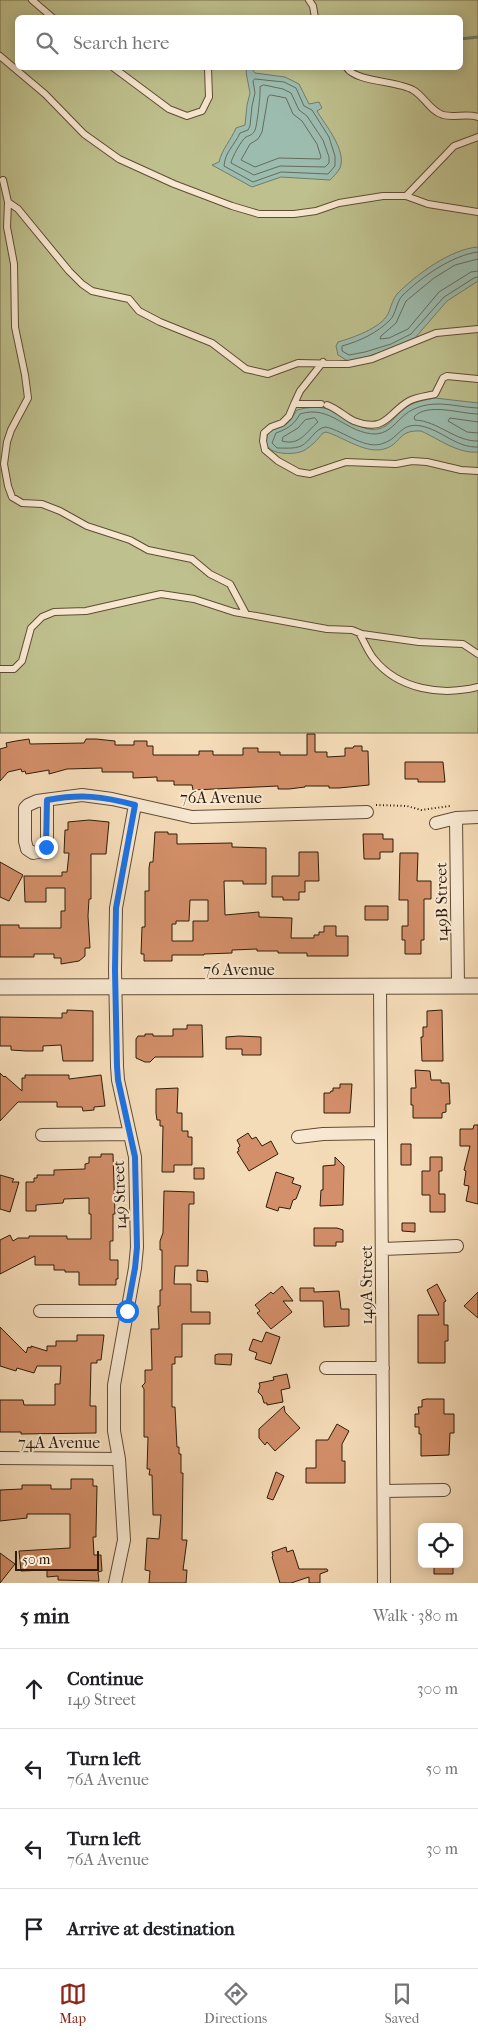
<!DOCTYPE html>
<html lang="en">
<head>
<meta charset="utf-8">
<style>
	:root { --surface:#fff; --page:#f2f2f2; --text:#202124; --muted:#757577; --line:#e0e0e0; --accent:#8f2418 }
	body { margin:0; font-family:"IM FELL French Canon",serif; background:var(--page); color:var(--text) }
	.controls { position:absolute; right:15px; bottom:15px; display:grid; overflow:hidden; border-radius:8px; box-shadow:0 2px 12px #0003 }
	.controls button { width:45px; height:45px; display:grid; place-items:center; padding:0; border:0; border-bottom:1px solid var(--line); background:var(--surface); color:var(--text); font:25px sans-serif }
	.scale { position:absolute; left:15px; bottom:12px; width:84px; box-sizing:border-box; padding-left:5px; border:2px solid #2e1c0a; border-top:0; font-size:14px; line-height:18px; white-space:nowrap; color:#2e1c0a; -webkit-text-stroke:4px #f8e8d1; paint-order:stroke }
	.stop { position:absolute; width:15px; height:15px; margin:-11px; border:4px solid #1a73e8; border-radius:50%; background:#fff }
	.stop.end { background:#1a73e8; border-color:#fff; box-shadow:0 1px 5px #0008 }
	.list { margin:0; padding:0; list-style:none }
	h2 { display:flex; justify-content:space-between; align-items:center; height:65px; margin:0; padding:0 20px; font-size:21px }
	h2 small { font-size:16px; font-weight:400; color:var(--muted) }
	.list li { display:grid; grid-template-columns:32px 1fr auto; gap:15px; align-items:center; box-sizing:border-box; height:80px; padding:0 20px; border-top:1px solid var(--line) }
	.list b { display:block; font-size:19px; white-space:nowrap }
	.list p { margin:0; font-size:16px; white-space:nowrap; color:var(--muted) }
	.list em { font-size:16px; font-style:normal; color:var(--muted) }
	.icon { flex:none; width:28px; height:28px; fill:none; stroke:currentColor; stroke-width:2; stroke-linecap:round; stroke-linejoin:round }
	.map { position:relative; flex:none; width:478px; height:1583px; overflow:hidden }
	.search { position:absolute; background:var(--surface); box-shadow:0 2px 12px #0003; left:15px; right:15px; top:15px; height:55px; display:flex; align-items:center; gap:12px; box-sizing:border-box; padding:0 18px; border-radius:8px; color:var(--muted); font-size:19px }
	.sheet { height:385px; background:var(--surface) }
	nav { display:flex; justify-content:space-around; align-items:center; box-sizing:border-box; height:70px; border-top:1px solid var(--line); background:var(--surface); font-size:14px; color:var(--muted) }
	nav a { display:grid; justify-items:center; gap:2px }
	nav .on { color:var(--accent) }
	.map>svg:first-child { display:block }
</style>
</head>
<body>
<div class="map">
<svg width="478" height="1583" viewBox="0 0 478 1583">
	<rect width="100%" height="100%" fill="#f5dcb8"/>
	<filter id="stains"><feTurbulence type="fractalNoise" baseFrequency=".004" numOctaves="4"/><feColorMatrix values="0 0 0 0 .2 0 0 0 0 .09 0 0 0 0 .02 0 0 0 .5 -.17"/></filter>
	<radialGradient id="worn" r=".72"><stop offset=".6" stop-color="#630" stop-opacity="0"/><stop offset="1" stop-color="#630" stop-opacity=".3"/></radialGradient>
	<path fill="#bec08d" stroke="#766e4c" fill-rule="evenodd" d="M0,0H478V733H0ZM18,18H460V68H18Z"/>
	<path fill="#9cbcaf" stroke="#707c6d" d="M247,68H251L255,73L285,77L299,84L309,104L319,102L322,108L317,111C325,125 347,150 340,168C338,172 333,177 330,180L281,177L252,187L212,165L219,162C222,149 231,140 236,128L245,125L247,105L250,93L246,72Z
		M478,247V281L447,301L415,338L393,348L366,357L348,361L338,355L336,346L338,342C352,338 381,328 388,314C391,307 393,298 398,293C417,274 451,249 478,247Z
		M435,398L478,403V452C458,454 439,439 421,431C398,430 402,442 387,448C367,456 344,437 326,432L323,433C317,440 312,446 303,451C291,456 258,455 268,434C272,428 278,428 285,425C291,421 293,416 297,410C308,407 320,406 331,410C347,416 359,432 378,429C390,427 396,414 405,408C413,402 425,400 435,398Z"/>
	<g fill="none" stroke-linecap="round" stroke-linejoin="round">
		<path stroke="#656c5c" stroke-width="1" d="M255,79L284,82L296,88L304,106L312,110L329,137L335,156V166L328,174L281,172L253,182L224,166C225,152 234,146 240,133L248,130L250,126L252,106L255,93L253,81Z
			M264,85L283,89L291,93L299,110L307,116L323,140L329,157V163L325,167L280,166L254,175L231,163C231,159 242,139 246,137C250,135 253,135 255,130C257,126 261,92 260,87Z
			M271,95L286,98L293,114L302,121L317,144L321,157L320,159L279,158L255,167L241,160L250,144L258,139L262,132L268,97Z
			M478,252C452,255 420,278 402,296C396,303 396,314 390,320C377,333 360,341 342,346V351L349,355L365,352L391,344L411,334L444,297L474,278L478,277
			M478,259L455,265L434,278L406,301L396,323L381,336L380,339L389,338L408,329L439,292L471,272L478,271
			M478,408C455,407 436,399 414,409C399,415 393,433 376,434C346,434 331,404 300,414C294,425 287,429 276,433L272,443L277,448C285,448 294,449 301,446C311,441 315,428 326,427C344,431 366,451 384,443C399,438 401,422 421,426C442,430 456,448 478,447
			M478,414C461,414 427,402 414,417L415,420C438,421 456,442 478,441
			M315,418L318,422C306,432 300,446 282,441L283,437L298,428L305,420Z
			M478,422L450,418L448,421L467,432L478,433"/>
		<path stroke="#707c6d" stroke-width="3" d="M460,39L478,37"/>
	</g>
	<path fill="#d38f69" stroke="#2e1c0a" fill-rule="evenodd" d="M307,734H315V752H327V757L345,756V748H353L354,746H362V751H368L369,785L339,788H329V786H305V787L289,789H278V786L193,790L192,785H174V781H157V777L133,778V772H102V768L67,769L49,774V770L26,774L25,771L22,772L21,769L8,772L0,781V749L7,747L6,743L16,741L29,739L30,744L84,743L86,739H96L115,741V745H134V741H147V746H153V755H199V751H213V755H243V748H258V752H280V755H307Z
		M405,762H443L445,782H418V779H405Z
		M89,820L109,822L106,854H91V899H89L88,916L90,948H85V956L79,961L61,964V958H54V954H34V957H0V925H19V928H61V911H65V888H46V902H25L24,876H62V872H67L69,853H64L65,830H68V822Z
		M155,832H168V834H177V844L232,843V847L266,848V884H243V881H224L225,915L259,912V917L292,918L291,938H314V935H319V932H324V926H336V936H348V956H307V953H278V951H257V949L232,950V953L204,954V955H172V961H144V954H141L142,927H145V891H149V868L150,862H153ZM190,900H208V921H193V941H172V924H176V921H189Z
		M363,834H383V839H393V852H380V859H364Z
		M299,852H318L319,881H305V892H299V900H283V897H272V876H299Z
		M400,853H418L417,881H431V899H424V940H421V954H405V940H402V926H408V900H399Z
		M0,862L23,875L9,901L0,897Z
		M365,906H388V920H365Z
		M67,1010L93,1011V1061H63L61,1045L43,1046V1051H26L11,1050V1046H0V1017L62,1018V1013H67Z
		M442,1010L443,1061H422L421,1037H423V1027H427V1011Z
		M187,1025H202L203,1057H155L150,1062H145L136,1058V1039L138,1036H145V1034H153V1036H173V1029H187Z
		M239,1036L261,1037V1055H242V1049H226V1037Z
		M415,1070L430,1071L431,1080H441V1083H449L450,1104H446V1112L442,1113V1118H413V1105H411V1088H416Z
		M0,1073L4,1077L5,1076L22,1091V1078H25V1075H69V1079L101,1075L105,1106L94,1107V1110L83,1111L82,1107H57V1102H18L0,1121Z
		M340,1084H352L350,1113H324V1093H330L331,1091H333V1088H340Z
		M178,1088L177,1113H182V1131H188V1137H192V1165H174V1172H162L163,1126H160V1120H157L156,1113V1089Z
		M474,1125H478V1204L466,1201L469,1186L464,1185L466,1171L464,1170L470,1146H460V1129H473Z
		M248,1133L252,1139L256,1137L262,1146L271,1141L278,1154L249,1171L237,1152L239,1151L238,1148L240,1146L237,1140Z
		M401,1144H411V1165H401Z
		M101,1154H113L115,1214H113V1241H110V1260H118V1279H116V1285H79V1272H65V1270H54V1265H35V1256L0,1274V1240L10,1235L13,1241L18,1238H29V1236H67V1239H91V1214H89V1198L64,1199L63,1203L36,1205V1211H26V1182H34V1178H37V1175H54V1170L85,1169V1164L89,1163V1157H101Z
		M335,1157L344,1166L343,1205L320,1206L321,1190H323V1166L335,1165Z
		M430,1157H442V1171H439V1194H445V1212H430V1195H422V1171H430Z
		M194,1168H204V1179H194Z
		M276,1172L294,1178L292,1183L301,1186L296,1199L293,1200L290,1209L279,1207L278,1211L266,1207Z
		M0,1175L14,1179L12,1182H19L10,1212L0,1209Z
		M164,1191L194,1192V1204H189L188,1266H175L174,1284H191V1312H210V1324H182V1357H175V1364H172V1407H175L177,1447H179V1454H181V1473H183L182,1540H187L183,1570H187L186,1583H149L150,1571L145,1570L147,1538L159,1539L161,1515H153L152,1475H149L150,1469H147L148,1437H144V1389L142,1386L145,1383V1370H152L151,1329H159L158,1306H160V1290H162V1250H160V1241L163,1233Z
		M402,1223H415V1232L402,1231Z
		M314,1228H337L343,1230V1242H336V1246H314Z
		M197,1270L207,1271L208,1282L197,1281Z
		M437,1284L446,1301L444,1302V1325H448V1341H445V1363H418V1315H439L427,1290Z
		M282,1286L293,1301H283L292,1312L271,1329L257,1313L260,1311L255,1305L271,1292L273,1294Z
		M300,1288H314V1292L339,1291L341,1309H349V1326L324,1327L323,1301H300Z
		M478,1292V1318L464,1306Z
		M0,1327L26,1353L28,1347L31,1348V1346L47,1351V1346H56V1341H77V1335H104L101,1360H97V1363H91L90,1406H96V1433L21,1434V1432H0V1400H23L24,1405H55V1384H60L61,1366H37L34,1373L17,1368L16,1371L0,1366Z
		M266,1332L280,1337L271,1364L255,1359L257,1353L249,1350L253,1339L262,1342Z
		M218,1354H232L231,1365L215,1364V1355Z
		M287,1374L290,1388L281,1390L283,1402L267,1405V1403H264L262,1396L258,1392L260,1386L259,1383L274,1380L273,1377Z
		M426,1399H444V1414H454V1433H450L449,1455L421,1456V1434H419V1427H415V1414H419L418,1407H422V1400Z
		M284,1406L285,1412L300,1428L275,1451L267,1442L265,1445L259,1438V1429Z
		M337,1424L349,1431L342,1444V1461H345V1483H306V1468H316V1440H328Z
		M276,1472L284,1476L273,1500L267,1498Z
		M71,1479H93V1486H97L96,1531V1537H93L94,1555H101V1557L102,1571L98,1572L99,1581L58,1580V1576L47,1577V1570L21,1571L19,1551L70,1548V1514H27V1518L0,1521V1490L22,1489V1485H51V1489H71Z
		M286,1547L287,1552L293,1550L299,1569H327L328,1571L320,1574V1583H309V1577L291,1583H280L272,1557L273,1556L272,1552Z
		M0,1553L15,1564L0,1583Z
		M434,1564H453V1574H434Z"/>
	<g fill="none" stroke-linecap="round" stroke-linejoin="round">
		<defs>
			<path id="service" d="M32,0L53,18
				M309,0L313,6L315,18
				M0,56L45,94L84,134L119,159L174,184L232,206L259,214H294L316,211L339,203L383,196H406L428,204L478,212
				M114,68L169,109L187,116L202,111L209,97L208,68
				M347,68C356,82 398,81 413,90C424,96 430,111 443,115C454,118 467,113 478,117
				M3,180L8,202L18,209L69,271L82,284L92,291L129,299L139,311L160,322L212,343L246,369L268,374L298,363L348,364L372,359L436,333L478,329
				M406,196L454,146L478,137
				M8,202L7,227L14,264L15,327L25,375L28,398L11,430L7,442L4,464L8,486L12,497L22,503L42,504L60,511L87,526L130,540L148,550L192,559L210,574L230,584L246,614
				M294,404L300,391L323,362
				M321,404H294L289,416L282,423L271,427L264,433L263,441L265,450L278,461L298,472L310,474L346,462L396,464L412,461L427,462L461,470L478,471
				M327,405C338,409 345,417 354,421C386,433 387,414 409,401C416,397 427,396 435,394L443,378L447,376L478,379
				M359,633C364,641 368,652 374,659C399,690 442,696 478,687
				M0,669H14L22,661L31,628L42,617L54,612L86,611L161,594L194,599L234,612L327,629L352,630L362,634L419,642L463,644L478,654"/>
			<path id="minor" d="M47,800V842L43,851L33,853L27,849L25,841V808L28,805L37,801L82,795L112,799L192,817L367,812
				M456,818L458,986
				M436,823L456,818L478,817
				M380,986L384,1583
				M42,1135L130,1134
				M298,1137L323,1134L381,1133
				M383,1249L457,1246
				M40,1311H127
				M326,1368H383
				M0,1458L119,1459
				M384,1491L444,1490
				M115,1583L124,1540L119,1459L114,1431V1385L135,1268L137,1247L135,1157L118,1080L117,1066L115,970L116,908L135,805"/>
			<path id="tertiary" d="M0,987L478,986"/>
		</defs>
		<use href="#service" stroke="#604c36" stroke-width="8"/>
		<use href="#minor" stroke="#604c36" stroke-width="14"/>
		<use href="#tertiary" stroke="#604c36" stroke-width="17"/>
		<path stroke="#2e1c0a" stroke-width="2" stroke-dasharray="1 2.5" stroke-linecap="butt" d="M376,805L407,806L421,810L450,806"/>
		<use href="#service" stroke="#f8e8d1" stroke-width="6"/>
		<use href="#minor" stroke="#f8e8d1" stroke-width="12"/>
		<use href="#tertiary" stroke="#f8e8d1" stroke-width="15"/>
	</g>
	<g fill="none" stroke-linecap="round" stroke-linejoin="round">
		<path stroke="#1a73e8" stroke-width="6" d="M46,847L47,800C81,794 102,796 135,805L116,908L115,970L117,1066L118,1080L135,1157L137,1247L135,1268L127,1311"/>
	</g>
	<g text-anchor="middle" stroke-width="4" stroke-linejoin="round" paint-order="stroke">
		<g font-size="16" fill="#2e1c0a" stroke="#f8e8d1">
			<text x="221" y="803">76A Avenue</text>
			<text transform="translate(441 902) rotate(-91)" y="6">149B Street</text>
			<text x="239" y="975">76 Avenue</text>
			<text transform="translate(119 1195) rotate(-92)" y="6">149 Street</text>
			<text transform="translate(366 1285) rotate(-90)" y="6">149A Street</text>
			<text x="59" y="1448">74A Avenue</text>
		</g>
	</g>
	<rect width="100%" height="100%" filter="url(#stains)"/>
	<rect width="100%" height="100%" fill="url(#worn)"/>
</svg>
<div class="controls">
<button><svg class="icon" aria-label="locate" viewBox="0 0 24 24"><circle cx="12" cy="12" r="6"/><path d="M12 2v4M12 18v4M2 12h4M18 12h4"/></svg></button>
</div>
<div class="scale">50 m</div>
<div class="stop" style="left:127px;top:1311px"></div>
<div class="stop end" style="left:46px;top:847px"></div>
<div class="search"><svg class="icon" aria-label="search" viewBox="0 0 24 24"><circle cx="10" cy="10" r="6"/><path d="M15 15l6 6"/></svg>Search here</div>
</div>
<section class="sheet">
<h2>5 min<small>Walk · 380 m</small></h2>
<ul class="list">
<li><svg class="icon" aria-label="ahead" viewBox="0 0 24 24"><path d="M12 20V5M6 11l6-6 6 6"/></svg><div><b>Continue</b><p>149 Street</p></div><em>300 m</em></li>
<li><svg class="icon" aria-label="left" viewBox="0 0 24 24"><path d="M17 20v-9H6M10 6l-5 5 5 5"/></svg><div><b>Turn left</b><p>76A Avenue</p></div><em>50 m</em></li>
<li><svg class="icon" aria-label="left" viewBox="0 0 24 24"><path d="M17 20v-9H6M10 6l-5 5 5 5"/></svg><div><b>Turn left</b><p>76A Avenue</p></div><em>30 m</em></li>
<li><svg class="icon" aria-label="arrive" viewBox="0 0 24 24"><path d="M6 21V4h12l-3 4 3 4H6"/></svg><div><b>Arrive at destination</b></div></li>
</ul>
</section>
<nav>
<a class="on"><svg class="icon" aria-label="map" viewBox="0 0 24 24"><path d="M3 6l6-2 6 2 6-2v14l-6 2-6-2-6 2zM9 4v14M15 6v14"/></svg>Map</a>
<a><svg class="icon" aria-label="directions" viewBox="0 0 24 24"><path d="M12 3l9 9-9 9-9-9zM9 14v-3h6M13 9l2 2-2 2"/></svg>Directions</a>
<a><svg class="icon" aria-label="saved" viewBox="0 0 24 24"><path d="M7 4h10v16l-5-4-5 4z"/></svg>Saved</a>
</nav>
</body>
</html>
